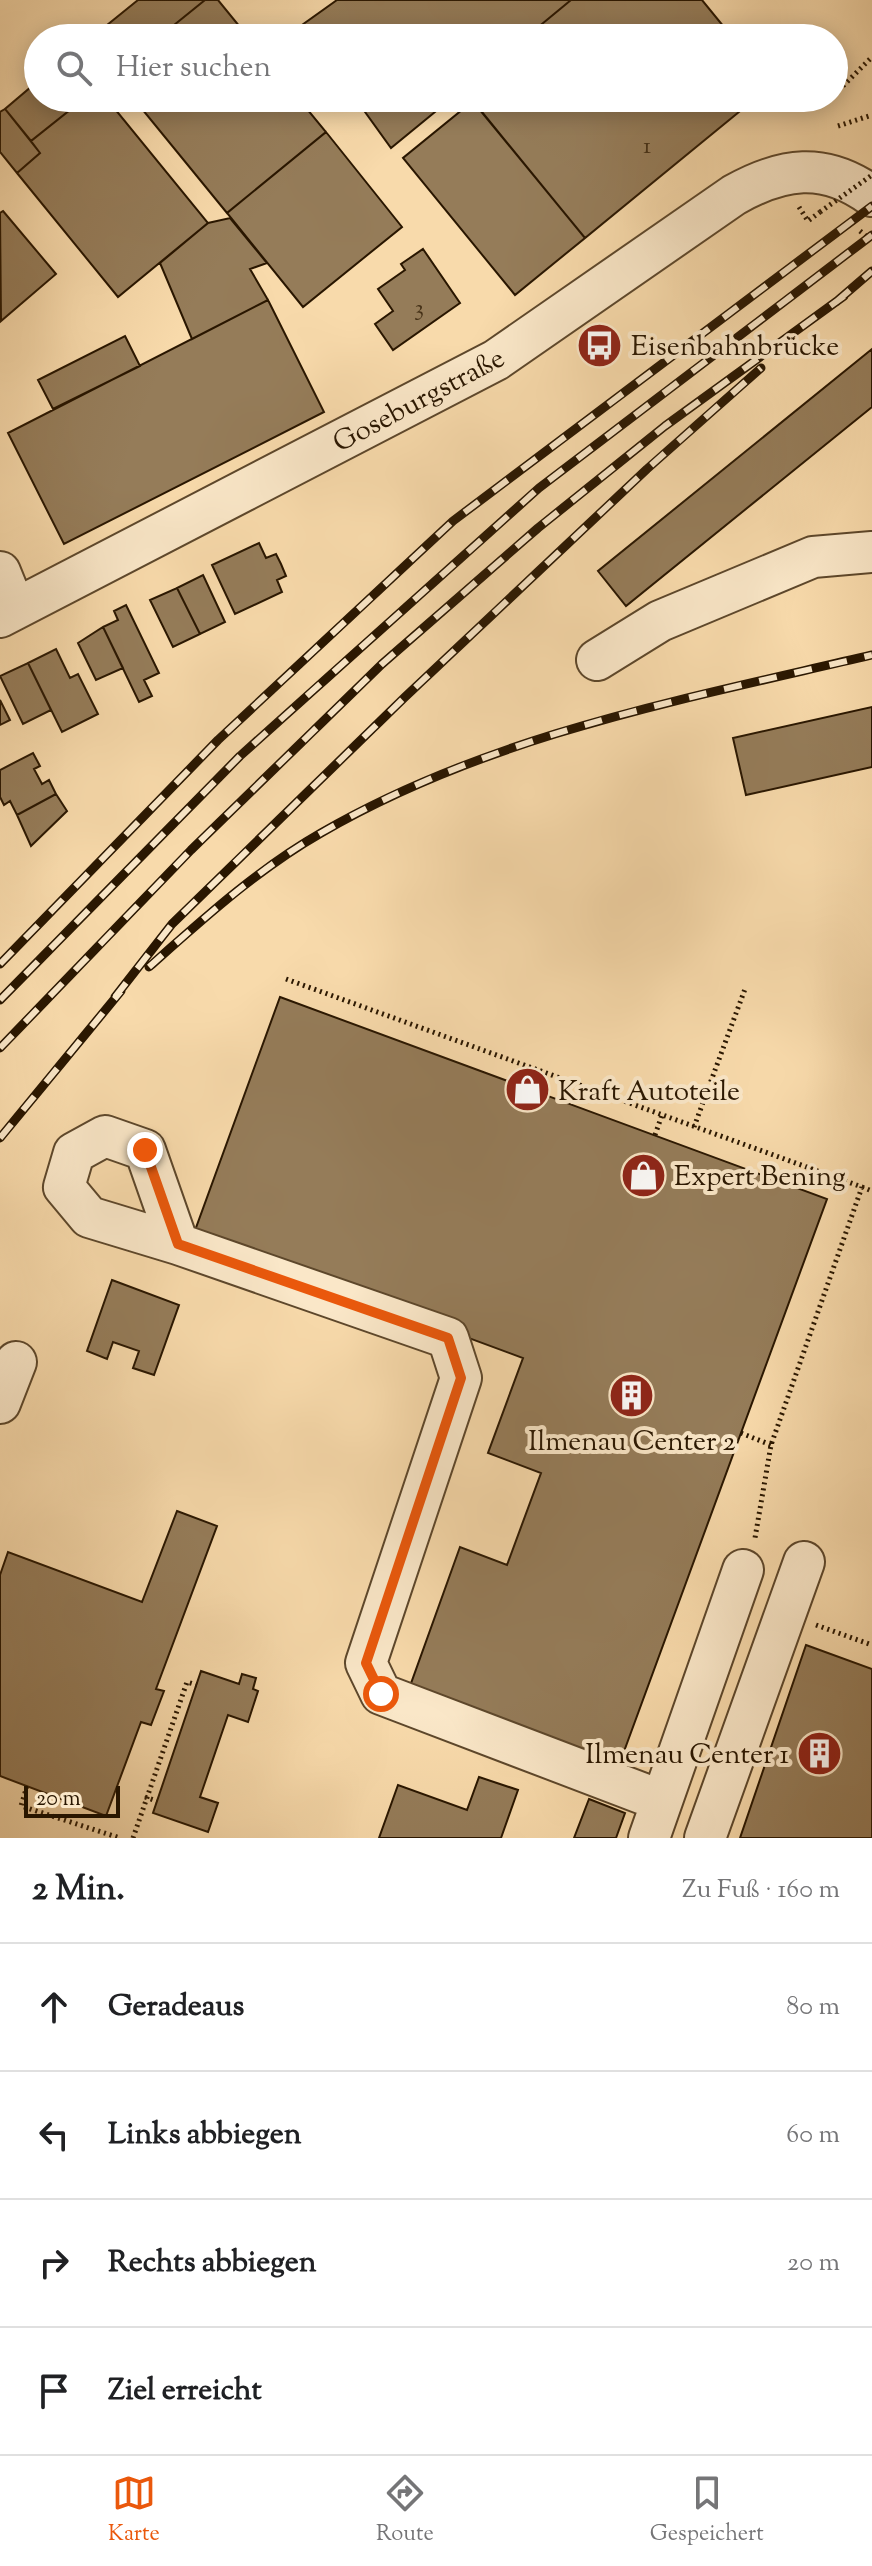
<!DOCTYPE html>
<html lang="de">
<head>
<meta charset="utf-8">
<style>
	:root { --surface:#fff; --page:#f6f6f6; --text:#202124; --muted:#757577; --line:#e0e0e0; --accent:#ea580c }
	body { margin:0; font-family:"Sorts Mill Goudy",serif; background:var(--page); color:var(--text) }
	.scale { position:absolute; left:24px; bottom:20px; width:96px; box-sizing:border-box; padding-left:8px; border:4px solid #291600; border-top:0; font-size:22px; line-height:28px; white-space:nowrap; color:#291600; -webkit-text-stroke:6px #fae7c8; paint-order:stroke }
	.stop { position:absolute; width:24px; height:24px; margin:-18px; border:6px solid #ea580c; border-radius:50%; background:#fff }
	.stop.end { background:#ea580c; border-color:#fff; box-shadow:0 2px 8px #0008 }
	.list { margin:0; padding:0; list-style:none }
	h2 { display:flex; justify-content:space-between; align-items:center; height:104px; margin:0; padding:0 32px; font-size:34px }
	h2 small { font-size:26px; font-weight:400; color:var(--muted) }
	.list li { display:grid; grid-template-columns:52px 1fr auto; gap:24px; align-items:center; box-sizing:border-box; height:128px; padding:0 32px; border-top:2px solid var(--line) }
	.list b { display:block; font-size:30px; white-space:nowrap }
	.list em { font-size:26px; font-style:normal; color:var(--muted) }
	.icon { flex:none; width:44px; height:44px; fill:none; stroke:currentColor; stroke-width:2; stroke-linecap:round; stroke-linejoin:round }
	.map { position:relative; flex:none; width:872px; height:1838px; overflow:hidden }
	.search { position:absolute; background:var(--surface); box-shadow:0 4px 20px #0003; left:24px; right:24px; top:24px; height:88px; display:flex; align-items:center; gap:20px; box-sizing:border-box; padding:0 28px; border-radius:44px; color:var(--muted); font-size:30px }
	.sheet { height:616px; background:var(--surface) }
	nav { display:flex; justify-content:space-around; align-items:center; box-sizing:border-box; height:112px; border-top:2px solid var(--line); background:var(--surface); font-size:22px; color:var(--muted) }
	nav a { display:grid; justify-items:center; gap:4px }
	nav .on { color:var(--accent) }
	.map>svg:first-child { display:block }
</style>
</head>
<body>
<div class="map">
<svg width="872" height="1838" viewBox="0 0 872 1838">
	<rect width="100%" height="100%" fill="#f8daab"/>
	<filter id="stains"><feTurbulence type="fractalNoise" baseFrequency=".0025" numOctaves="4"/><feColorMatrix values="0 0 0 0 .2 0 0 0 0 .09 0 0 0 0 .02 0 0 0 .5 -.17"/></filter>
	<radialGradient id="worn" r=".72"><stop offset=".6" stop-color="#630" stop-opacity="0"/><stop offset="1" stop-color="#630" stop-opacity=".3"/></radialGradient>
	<path fill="#957c59" stroke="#291600" stroke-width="2" d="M138,0H205L158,38H91Z
		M205,0H218L249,38H158Z
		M337,0H571L525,38H312L302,25Z
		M571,0H702L733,38H525Z
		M38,81V98H85L31,141L5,109Z
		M85,98H106L208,223L118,297L17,173L40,153L31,141Z
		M133,98H298L326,132L227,213Z
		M355,98H452L391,148Z
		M470,98H756L585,238Z
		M473,101L585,238L515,295L403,158Z
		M5,109L40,153L17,173L0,152V112Z
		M326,132L402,227L303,307L227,213Z
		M3,211L56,274L1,321L0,213Z
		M230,218L267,263L250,269L268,300L192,339L160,263L208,223Z
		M423,249L460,303L393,350L375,324L393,311L378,289L405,270L401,264Z
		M268,300L324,412L64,544L8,433Z
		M125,336L140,366L53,409L38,380Z
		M872,349V407L626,606L598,571Z
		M259,543L266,558L276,554L281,564L286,576L277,580L282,592L235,614L212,565Z
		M203,575L225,622L200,634L177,588Z
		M177,588L200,634L173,647L150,600Z
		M126,605L159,673L144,680L152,696L139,702L103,627L118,620L114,611Z
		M103,627L123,668L96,680L78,643Z
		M56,649L70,678L78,674L98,714L62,732L28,663Z
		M28,663L51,710L23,724L0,676Z
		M0,700L10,720L0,725Z
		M872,707V767L746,795L733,738Z
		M33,753L40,766L34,769L42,784L49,780L56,794L17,815L10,801L4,805L0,797V770Z
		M56,794L67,811L31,846L17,815Z
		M280,997L827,1199L619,1765L409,1689L460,1547L507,1565L541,1473L488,1453L523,1358L193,1236Z
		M112,1280L179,1305L154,1375L133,1368L139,1351L113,1342L107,1359L87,1351Z
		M177,1511L217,1526L156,1689L164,1691L151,1725L141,1722L106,1816L0,1776V1575L8,1552L142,1602Z
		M806,1645L872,1669V1838H740Z
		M201,1671L239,1684L242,1674L256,1678L253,1689L258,1691L248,1722L228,1715L200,1797L218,1803L208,1832L153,1813Z
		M479,1777L518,1790L501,1838H379L398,1785L467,1810Z
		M589,1799L625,1813L616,1838H574Z"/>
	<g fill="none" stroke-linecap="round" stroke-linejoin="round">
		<defs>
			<path id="minor" d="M0,572L15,609
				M0,617L496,360L734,195C782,168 824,161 872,196
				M597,660L660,621L813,557L872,552
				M178,1244L145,1150L105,1136L74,1153L64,1187L89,1217L178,1244L448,1338L461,1378L366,1663L381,1694L662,1801
				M0,1403L16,1362
				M649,1838L743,1570
				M705,1838L804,1562"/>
		</defs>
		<use href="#minor" stroke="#5d472b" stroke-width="44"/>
		<path stroke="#291600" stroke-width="5" stroke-dasharray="2 4" stroke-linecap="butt" d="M843,86L872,57
			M838,126L872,115
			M799,207L808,221L820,212
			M860,231L872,241
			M286,979L862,1187L771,1445L755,1538
			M694,1127L745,989
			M655,1135L662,1115
			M862,1187L872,1191
			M741,1433L771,1445
			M816,1625L872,1645
			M27,1786L21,1806L120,1838
			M145,1797L157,1801
			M133,1838L187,1682L197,1685"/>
		<use href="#minor" stroke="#fae7c8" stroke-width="40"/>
		<defs>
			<path id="rail" d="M836,302L872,271
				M0,964L218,740L453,521L872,206
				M149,967C203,919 258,869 321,833C490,735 684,699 872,655
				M115,997L172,924L405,697L647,469L761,368
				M0,1000L240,756L539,488L872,235
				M0,1048L191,850L382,664L538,528L665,426L844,296
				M0,1138L121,991"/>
		</defs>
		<use href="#rail" stroke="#291600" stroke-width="9"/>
		<use href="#rail" stroke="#fae7c8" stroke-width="6" stroke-dasharray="18" stroke-linecap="butt"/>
		<path stroke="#291600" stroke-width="5" stroke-dasharray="2 4" stroke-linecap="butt" d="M820,212L872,175"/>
	</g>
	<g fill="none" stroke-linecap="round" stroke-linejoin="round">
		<path stroke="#ea580c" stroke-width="10" d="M145,1150L178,1244L448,1338L461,1378L366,1663L381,1694"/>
	</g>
	<defs>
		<symbol id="bus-disc" viewBox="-11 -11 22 22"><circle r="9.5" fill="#8f2418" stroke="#fae7c8"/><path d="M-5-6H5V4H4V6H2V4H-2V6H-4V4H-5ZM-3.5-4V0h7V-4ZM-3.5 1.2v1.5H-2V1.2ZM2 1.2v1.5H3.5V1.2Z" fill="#fff"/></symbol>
		<symbol id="shop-disc" viewBox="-11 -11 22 22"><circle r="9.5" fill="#8f2418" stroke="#fae7c8"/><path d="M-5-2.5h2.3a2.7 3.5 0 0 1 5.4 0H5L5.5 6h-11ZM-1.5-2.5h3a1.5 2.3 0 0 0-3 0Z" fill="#fff"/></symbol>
		<symbol id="building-disc" viewBox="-11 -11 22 22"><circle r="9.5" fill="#8f2418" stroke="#fae7c8"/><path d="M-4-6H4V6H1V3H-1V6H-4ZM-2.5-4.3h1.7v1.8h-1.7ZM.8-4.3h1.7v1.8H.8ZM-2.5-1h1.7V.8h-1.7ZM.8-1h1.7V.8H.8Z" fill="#fff"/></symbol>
	</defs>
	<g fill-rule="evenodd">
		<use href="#bus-disc" x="574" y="320" width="51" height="51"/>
		<use href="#shop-disc" x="502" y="1064" width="51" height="51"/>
		<use href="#shop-disc" x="618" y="1150" width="51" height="51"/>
		<use href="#building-disc" x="606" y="1370" width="51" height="51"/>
		<use href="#building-disc" x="794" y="1728" width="51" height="51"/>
	</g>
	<g text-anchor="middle" stroke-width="8" stroke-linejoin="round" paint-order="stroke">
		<g font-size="24" fill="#443016">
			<text x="647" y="153">1</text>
			<text x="419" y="315">3</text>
		</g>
		<g font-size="28" fill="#291600" stroke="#fae7c8" text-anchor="start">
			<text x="631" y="355">Eisenbahnbrücke</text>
			<text x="558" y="1100">Kraft Autoteile</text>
			<text x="674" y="1185">Expert Bening</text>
			<text x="632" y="1450" text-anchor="middle">Ilmenau Center 2</text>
			<text x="789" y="1763" text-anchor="end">Ilmenau Center 1</text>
		</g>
		<g font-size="28" fill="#291600" stroke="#fae7c8">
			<text transform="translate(418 399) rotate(-28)" y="10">Goseburgstraße</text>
		</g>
	</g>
	<rect width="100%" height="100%" filter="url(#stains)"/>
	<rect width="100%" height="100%" fill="url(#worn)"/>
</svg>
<div class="scale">20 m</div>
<div class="stop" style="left:381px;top:1694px"></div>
<div class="stop end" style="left:145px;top:1150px"></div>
<div class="search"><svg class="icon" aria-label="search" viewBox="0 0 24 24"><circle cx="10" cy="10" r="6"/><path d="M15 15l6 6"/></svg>Hier suchen</div>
</div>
<section class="sheet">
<h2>2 Min.<small>Zu Fuß · 160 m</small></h2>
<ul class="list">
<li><svg class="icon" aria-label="ahead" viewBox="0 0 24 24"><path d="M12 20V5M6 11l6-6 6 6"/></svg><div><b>Geradeaus</b></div><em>80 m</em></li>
<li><svg class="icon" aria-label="left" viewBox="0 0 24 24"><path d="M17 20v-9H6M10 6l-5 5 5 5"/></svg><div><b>Links abbiegen</b></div><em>60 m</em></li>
<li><svg class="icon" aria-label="right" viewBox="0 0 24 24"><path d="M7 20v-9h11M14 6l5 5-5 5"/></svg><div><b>Rechts abbiegen</b></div><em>20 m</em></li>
<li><svg class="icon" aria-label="arrive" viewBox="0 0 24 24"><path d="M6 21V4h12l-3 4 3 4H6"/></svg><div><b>Ziel erreicht</b></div></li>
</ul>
</section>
<nav>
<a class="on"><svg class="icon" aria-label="map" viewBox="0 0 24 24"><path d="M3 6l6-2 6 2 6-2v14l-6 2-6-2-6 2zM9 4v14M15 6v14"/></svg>Karte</a>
<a><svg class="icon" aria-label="directions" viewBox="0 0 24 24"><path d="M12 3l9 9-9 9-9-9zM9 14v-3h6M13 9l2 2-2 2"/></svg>Route</a>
<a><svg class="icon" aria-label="saved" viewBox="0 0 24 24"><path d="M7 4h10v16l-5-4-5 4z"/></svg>Gespeichert</a>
</nav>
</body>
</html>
